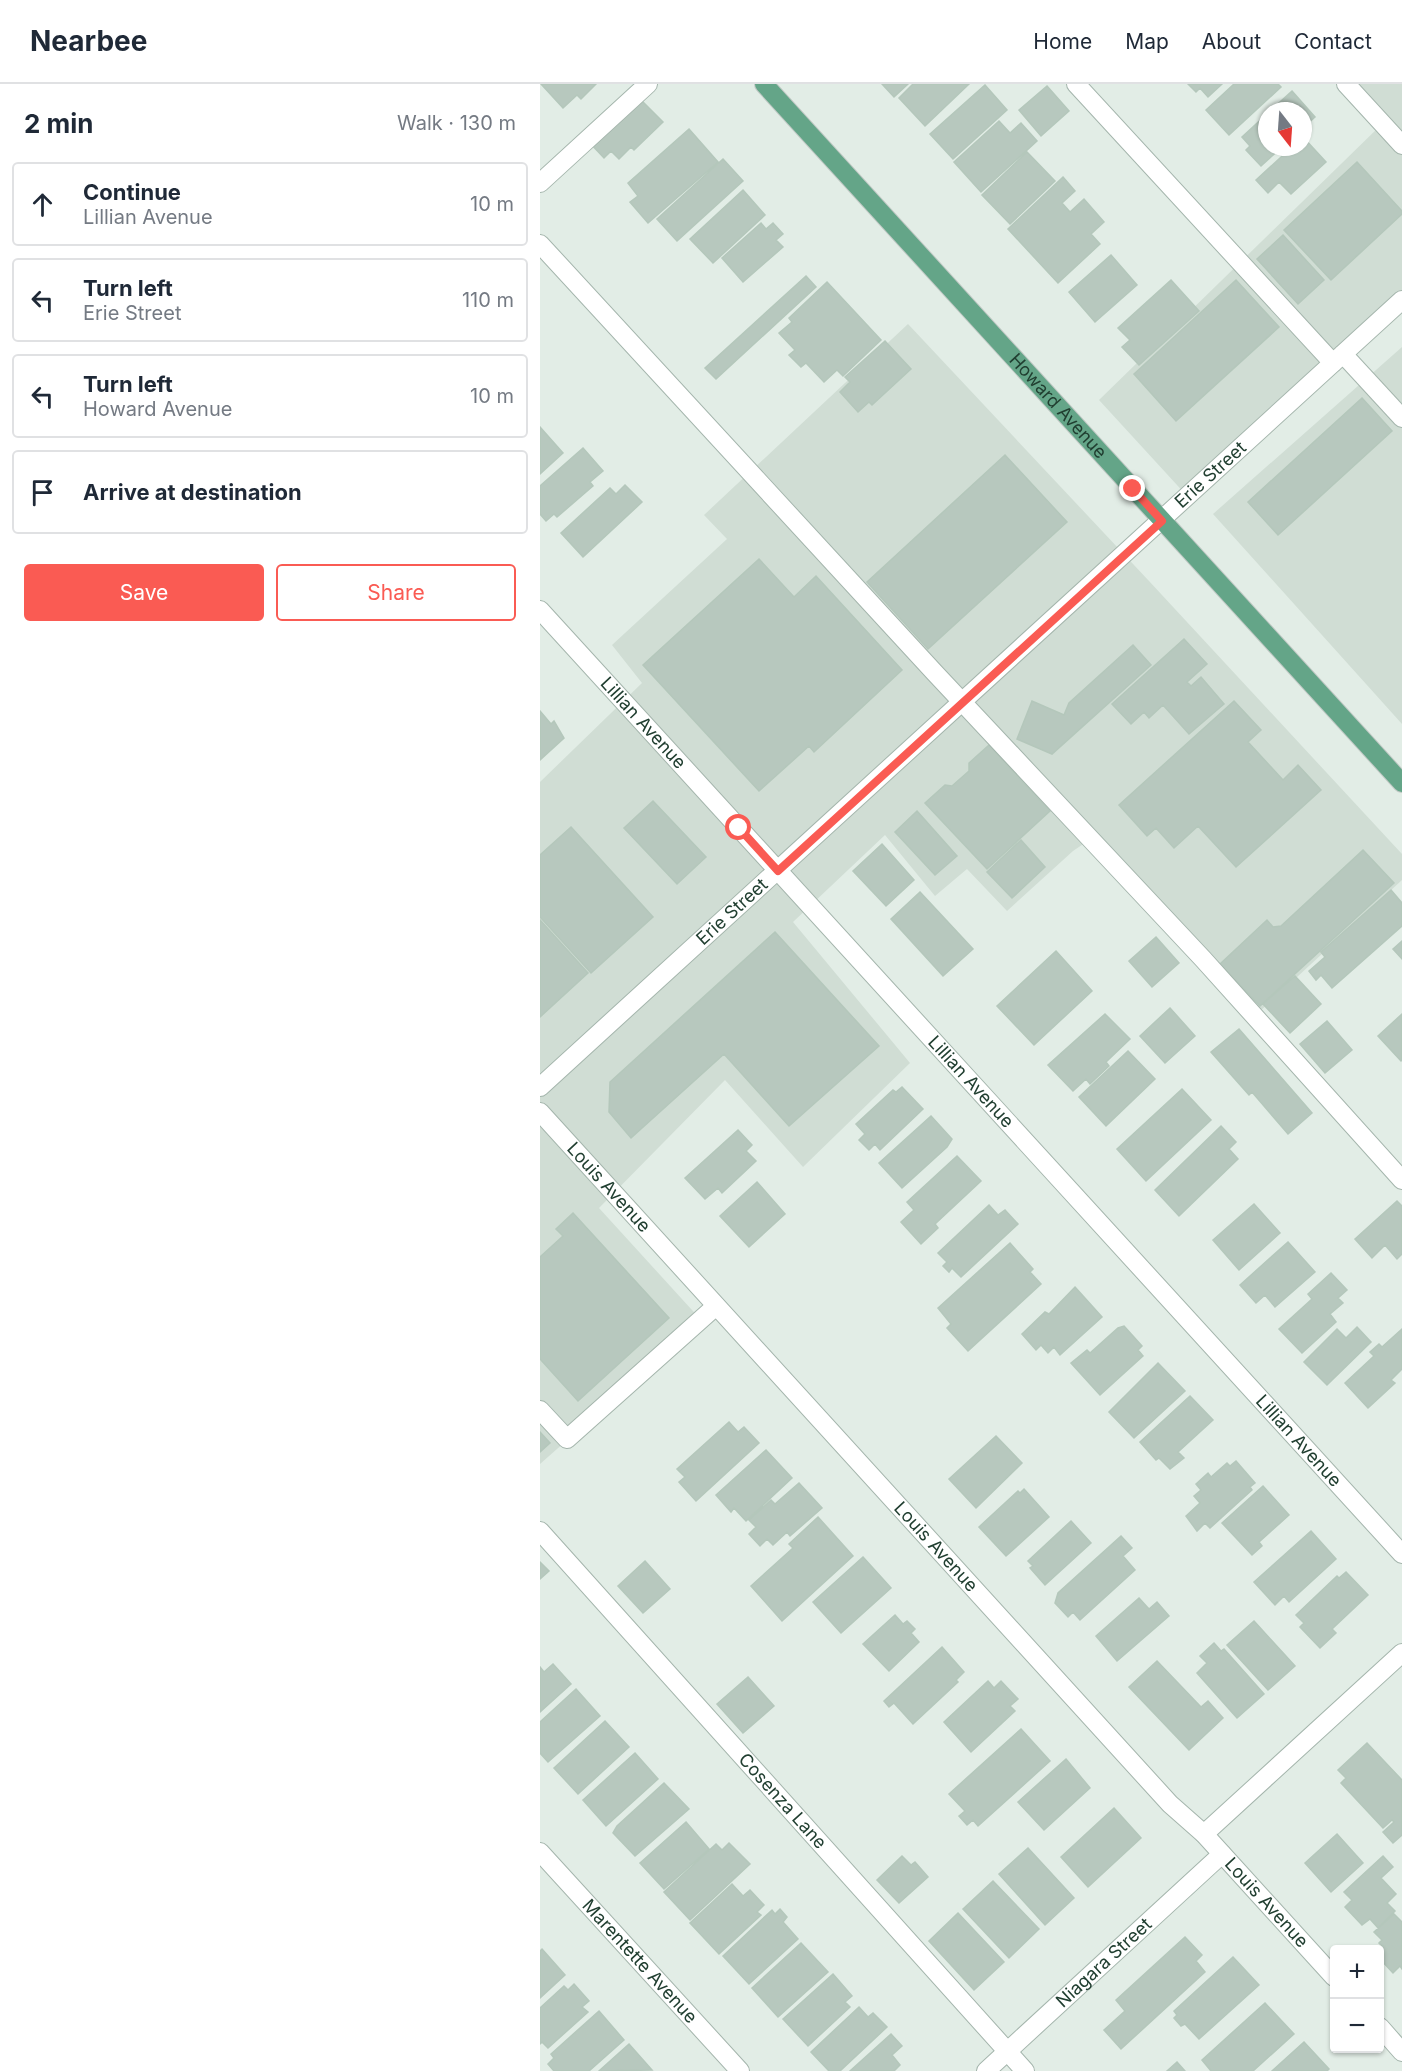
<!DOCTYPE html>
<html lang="en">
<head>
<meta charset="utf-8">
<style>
	:root { --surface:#fff; --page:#f2f2f3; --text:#1f2937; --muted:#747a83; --line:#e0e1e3; --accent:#fa5b53 }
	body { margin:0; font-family:Inter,sans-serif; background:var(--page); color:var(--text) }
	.controls { position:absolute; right:18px; bottom:18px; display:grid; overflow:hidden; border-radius:6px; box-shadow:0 2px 4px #0004 }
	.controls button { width:54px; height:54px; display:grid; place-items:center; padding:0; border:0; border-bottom:2px solid var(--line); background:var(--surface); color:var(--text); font:30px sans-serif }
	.compass { position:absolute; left:718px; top:18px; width:54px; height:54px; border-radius:50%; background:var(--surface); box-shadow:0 2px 4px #0004; rotate:163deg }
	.stop { position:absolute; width:18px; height:18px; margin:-14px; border:4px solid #fa5b53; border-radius:50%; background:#fff }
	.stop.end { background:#fa5b53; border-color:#fff; box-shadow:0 2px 6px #0008 }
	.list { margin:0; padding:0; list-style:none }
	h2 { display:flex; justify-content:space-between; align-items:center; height:78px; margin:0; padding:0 24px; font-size:26px }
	h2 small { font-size:20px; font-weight:400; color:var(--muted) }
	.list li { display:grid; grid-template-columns:39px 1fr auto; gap:18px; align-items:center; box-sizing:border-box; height:84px; margin:0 12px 12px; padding:0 12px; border:2px solid var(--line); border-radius:6px }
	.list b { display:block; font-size:22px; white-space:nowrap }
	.list p { margin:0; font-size:20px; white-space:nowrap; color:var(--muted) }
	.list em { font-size:20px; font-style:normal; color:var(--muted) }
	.actions { display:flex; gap:12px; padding:18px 24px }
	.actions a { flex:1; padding:14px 0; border:2px solid var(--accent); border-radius:6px; text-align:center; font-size:21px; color:var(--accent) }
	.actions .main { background:var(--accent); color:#fff }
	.icon { flex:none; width:33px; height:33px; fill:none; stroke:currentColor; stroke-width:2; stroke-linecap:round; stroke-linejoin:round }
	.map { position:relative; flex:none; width:862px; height:1987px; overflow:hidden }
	header { display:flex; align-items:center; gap:36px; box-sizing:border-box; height:84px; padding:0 30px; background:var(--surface); border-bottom:2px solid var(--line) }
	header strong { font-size:28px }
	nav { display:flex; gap:33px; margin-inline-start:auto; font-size:21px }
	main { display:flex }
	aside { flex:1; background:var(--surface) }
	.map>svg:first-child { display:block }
</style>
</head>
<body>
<header>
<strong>Nearbee</strong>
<nav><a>Home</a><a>Map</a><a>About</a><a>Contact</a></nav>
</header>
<main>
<aside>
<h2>2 min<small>Walk · 130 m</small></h2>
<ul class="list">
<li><svg class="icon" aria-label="ahead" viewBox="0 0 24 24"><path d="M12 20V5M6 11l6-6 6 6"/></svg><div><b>Continue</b><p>Lillian Avenue</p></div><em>10 m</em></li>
<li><svg class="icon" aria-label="left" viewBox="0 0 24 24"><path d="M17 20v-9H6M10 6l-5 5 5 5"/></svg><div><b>Turn left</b><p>Erie Street</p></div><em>110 m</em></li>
<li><svg class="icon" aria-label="left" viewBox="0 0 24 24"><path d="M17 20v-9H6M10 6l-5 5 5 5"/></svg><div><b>Turn left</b><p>Howard Avenue</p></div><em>10 m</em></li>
<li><svg class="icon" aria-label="arrive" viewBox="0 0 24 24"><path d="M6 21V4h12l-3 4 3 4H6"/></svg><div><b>Arrive at destination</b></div></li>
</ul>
<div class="actions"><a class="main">Save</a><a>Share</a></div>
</aside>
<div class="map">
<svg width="862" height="1987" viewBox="0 0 862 1987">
	<rect width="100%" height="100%" fill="#e2ede6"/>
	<path fill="#d0ddd4" d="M806,0H862V216L648,413L559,316L842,40Z
		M368,240L609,497L862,770V796L718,929L555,752L533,767L467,827L427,785L395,812L345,751L253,838L370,979L263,1083L185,996L59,1124L162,1237L0,1380V698L102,599L72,561L187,455L164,431Z
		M862,263V640L673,430Z"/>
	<path fill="#b7c8be" stroke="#b4c7bb" stroke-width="1.5" d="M1,0H56L41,15L37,11L23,24Z
		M342,0H368L354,13Z
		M373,0H429L385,42L359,14Z
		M648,0H682L668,13L660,4L656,8Z
		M694,0H738L741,3L689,51L666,26Z
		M445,1L467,26L413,75L390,50Z
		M507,2L529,27L501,52L479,26Z
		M752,7L775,33L763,44V27H730Z
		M97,12L123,38L94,66L91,63L79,75L71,67L64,74L49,58Z
		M727,30V63H742L721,82L706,66L710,62L702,53Z
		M459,37L470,49L481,39L497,57L441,108L414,78Z
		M149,45L178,78L108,139L90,118L98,112L88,99Z
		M763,53L786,78L751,110L739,98L728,109L716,96L752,63H763Z
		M487,68L515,97L470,140L442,111Z
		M183,75L203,97L137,157L117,135Z
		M817,78L862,127V130L791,196L744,146Z
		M523,93L535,107L522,119L530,128L544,115L564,138L551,150L560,160L518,199L468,145Z
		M203,106L225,131L173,179L150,155Z
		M221,139L226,145L233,139L243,150L236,156L243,163L203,198L182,174Z
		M743,151L784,196L758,220L717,175Z
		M571,171L597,201L555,238L529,208Z
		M266,192L276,203L176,295L165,284Z
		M631,196L659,227L599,281L582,263L590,256L578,244Z
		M696,196L739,243L636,337L594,290Z
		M287,198L341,256L303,292L297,286L284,298L266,279L261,283L249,271L255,266L239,249L252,238L249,234Z
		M345,257L371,285L332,321L329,318L318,328L300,308L310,298L305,293Z
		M822,314L852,347L738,451L708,418Z
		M0,343L23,369L0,390Z
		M43,364L63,387L50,398L53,402L17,433L14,430L6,437L0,430V402Z
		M465,371L527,438L388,565L327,498Z
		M85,401L102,418L43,473L21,449L70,404L76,410Z
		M219,475L254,513L276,492L362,586L274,668L269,662L219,707L103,581Z
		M644,555L667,580L647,598L651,602L661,593L684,620L649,650L623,621L609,634L604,628L591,640L572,620Z
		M593,561L611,581L512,670L477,655L492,617L524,631L529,619Z
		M694,617L721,646L708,658L743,696L758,681L781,706L696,783L658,742L634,764L616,744L607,752L579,721Z
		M0,627L11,640L14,637L24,654L0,676Z
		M449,661L510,727L447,785L385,719L405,701L412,702L429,687V679Z
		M113,717L166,773L137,800L84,744Z
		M377,727L417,772L395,791L355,748Z
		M31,743L113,833L51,889L0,833V771Z
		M481,756L505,783L472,814L447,788Z
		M342,760L374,796L346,822L313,787Z
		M823,766L854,799L720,922L680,880L727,836L733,843L741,842Z
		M851,806L862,819V842L792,904L781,891L776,896L769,887L785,873L781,868Z
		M380,808L433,865L403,892L351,835Z
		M0,836L48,889L0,933Z
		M235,848L339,962L249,1042L184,970L91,1054L69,1028L70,998Z
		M616,853L639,879L612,903L589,877Z
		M862,857V875L853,865Z
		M516,867L552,907L494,961L457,922Z
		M755,892L781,920L750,949L723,920Z
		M630,924L655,952L625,979L600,952Z
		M565,930L590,955L566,978L569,982L550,1000L546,995L533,1007L508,981Z
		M862,930V976L861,977L838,952Z
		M787,937L812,966L785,989L760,960Z
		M699,945L772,1029L748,1050L712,1008L709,1011L671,968Z
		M588,967L615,995L566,1042L539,1013Z
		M362,1003L383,1025L340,1066L335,1060L329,1066L319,1056L325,1050L316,1040L353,1006L356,1008Z
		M642,1005L671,1036L606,1097L577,1065Z
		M391,1032L412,1055L407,1063L362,1104L339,1079Z
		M681,1042L696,1058L689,1065L698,1075L639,1132L615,1106Z
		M198,1046L212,1061L206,1067L216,1077L182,1109L178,1104L165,1115L145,1094Z
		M417,1072L441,1097L395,1140L398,1144L381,1160L361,1138L374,1126L367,1118Z
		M217,1098L245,1130L209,1163L180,1132Z
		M857,1117L862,1122V1170L857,1175L845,1161L832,1174L815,1155Z
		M714,1120L740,1149L699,1186L673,1156Z
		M449,1121L458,1131L465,1126L478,1140L421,1193L412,1184L409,1188L403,1182L407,1178L398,1169Z
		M33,1129L129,1234L38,1317L0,1275V1173L23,1152L16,1145Z
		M748,1158L775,1188L735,1223L725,1211L716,1219L700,1201Z
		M470,1159L493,1185L490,1188L501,1200L428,1267L407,1244L411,1240L398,1224Z
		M791,1189L807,1206L798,1214L803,1219L790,1230L796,1238L762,1269L739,1245L772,1215L768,1210Z
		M535,1203L562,1233L520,1271L514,1263L508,1269L501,1261L496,1266L482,1250L505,1228L509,1230Z
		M584,1242L602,1262L598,1266L603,1272L560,1311L531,1279L547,1266L550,1269L578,1244Z
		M817,1243L831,1258L787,1301L764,1278L797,1245L806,1254Z
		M862,1245V1285L851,1296L855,1299L828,1324L805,1299L834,1272L830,1268L839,1260L842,1263Z
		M618,1279L645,1307L594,1354L569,1328Z
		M650,1312L673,1336L638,1368L644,1374L630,1385L619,1374L616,1376L600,1358Z
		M189,1338L198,1348L204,1343L219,1359L156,1417L139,1398L145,1393L137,1385Z
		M0,1348L10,1359L0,1368Z
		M456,1352L482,1379L436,1424L409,1395Z
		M226,1366L252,1394L206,1437L194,1424L191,1428L176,1411Z
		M696,1377L715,1399L710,1403L712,1406L670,1444L665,1439L657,1447L646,1432L660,1419L654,1412L661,1406L656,1400L668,1389L671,1393L687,1379L690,1382Z
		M259,1399L282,1424L250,1452L247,1448L233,1461L227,1455L220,1462L209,1450L216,1443L209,1436L231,1416L235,1420Z
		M723,1402L749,1431L719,1458L722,1462L712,1471L682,1439Z
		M484,1405L509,1433L466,1472L439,1443L478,1407L480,1409Z
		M278,1433L313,1472L242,1537L211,1502L253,1464L249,1460Z
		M531,1437L551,1459L505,1501L490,1484L493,1482L488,1477Z
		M771,1447L796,1475L749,1518L744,1512L735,1521L714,1498Z
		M581,1452L592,1464L583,1472L595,1486L540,1536L533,1528L528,1533L515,1519L518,1509Z
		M323,1473L351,1504L301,1549L273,1518Z
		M105,1477L130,1505L103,1529L78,1502Z
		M0,1478L9,1487L0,1495Z
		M806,1488L828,1511L792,1545L796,1549L780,1564L760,1543L764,1539L756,1531L797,1492L799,1494Z
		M599,1514L609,1525L617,1518L629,1532L577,1577L556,1552Z
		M355,1531L363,1540L367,1537L375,1545L371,1549L379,1558L349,1587L323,1560Z
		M714,1537L755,1582L728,1606L687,1561Z
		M674,1559L681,1567L684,1565L724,1610L697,1634L657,1589L667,1579L660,1572Z
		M402,1563L424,1588L416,1596L418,1598L373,1640L354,1619L349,1623L344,1617Z
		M617,1577L661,1623L668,1617L683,1634L649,1666L589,1603Z
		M13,1580L31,1600L0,1628V1583L4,1588Z
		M208,1593L234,1622L203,1649L177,1620Z
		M448,1597L454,1604L461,1597L478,1615L470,1622L475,1627L431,1668L404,1638Z
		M36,1605L60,1632L8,1678L0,1669V1638Z
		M65,1637L89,1663L38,1710L14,1684Z
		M481,1645L510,1677L438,1742L433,1736L427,1741L419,1732L425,1727L409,1710Z
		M827,1659L862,1696V1751L853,1759L843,1748L854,1738L852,1736L843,1744L801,1699L806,1694L798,1686Z
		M95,1669L118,1695L66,1742L43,1716Z
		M526,1675L550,1704L504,1746L478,1718Z
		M124,1699L149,1725L95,1772L73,1749L77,1742Z
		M574,1724L601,1754L548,1803L521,1773Z
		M146,1738L169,1765L124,1805L100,1779Z
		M797,1750L823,1779L791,1808L765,1779Z
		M189,1759L210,1780L150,1836L124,1808L176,1760L182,1766Z
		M488,1764L534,1814L505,1841L459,1790Z
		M362,1772L371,1781L375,1778L388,1793L359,1819L337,1796Z
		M843,1772L853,1783L841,1794L856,1810L847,1819L855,1827L838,1844L830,1835L822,1841L805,1823L812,1816L804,1808Z
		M453,1797L499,1845L469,1874L423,1825Z
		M192,1800L203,1812L210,1806L224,1821L217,1828L221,1831L179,1870L150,1839Z
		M240,1825L247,1833L243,1838L258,1855L209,1900L183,1872L232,1826L235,1830Z
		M418,1829L464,1878L434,1906L389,1857Z
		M854,1830L862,1838V1885L860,1882L853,1889L840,1875V1866H838L842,1862L839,1859L842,1856L834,1848Z
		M645,1853L662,1871L656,1877L665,1888L581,1965L564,1946L585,1927L576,1916Z
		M261,1859L288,1888L238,1933L212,1904Z
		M2,1865L25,1891L0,1914V1867Z
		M693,1873L719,1901L659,1955L645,1940L641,1942L634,1934L637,1931L634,1927Z
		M293,1890L312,1912L305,1918L310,1923L268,1962L243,1935Z
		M34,1900L49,1917L42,1923L48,1928L8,1964L2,1958L0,1960V1924L24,1902L28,1906Z
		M725,1919L754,1950L713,1987H671L662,1976Z
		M319,1923L328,1933L333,1929L347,1943L300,1987H289L271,1968Z
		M59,1927L84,1956L49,1987H14L8,1980L14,1974L11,1970Z
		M351,1950L362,1962L352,1971L360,1981L354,1987H310Z
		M764,1958L789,1985L787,1987H732Z
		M89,1960L112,1986L59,1987Z
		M637,1978L645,1987H627Z"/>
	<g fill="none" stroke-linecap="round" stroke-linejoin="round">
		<defs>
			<g id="minor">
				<path d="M536,0L793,279"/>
				<path d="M806,0L862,61"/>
				<path d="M0,99L108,0"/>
				<path d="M0,160L394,588L663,875L862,1096"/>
				<path d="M803,270L862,334"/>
				<path id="s1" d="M0,526L862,1470"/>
				<path id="s2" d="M0,1003L862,216"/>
				<path id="s3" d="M0,1028L630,1720L664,1750L794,1893"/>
				<path d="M0,1326L27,1355L176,1222"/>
				<path id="s4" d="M0,1447L485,1987"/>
				<path d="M664,1750L862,1569"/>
				<path id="s5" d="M0,1768L200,1987"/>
				<path d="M840,1943L862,1968"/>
				<path id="s6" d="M446,1987L682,1770"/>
			</g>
			<g id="major">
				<path id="s7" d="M224,0L862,699"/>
			</g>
		</defs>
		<use href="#minor" stroke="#a4b5ac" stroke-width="20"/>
		<use href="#major" stroke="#c1c9c5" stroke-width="20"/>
		<use href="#minor" stroke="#fff" stroke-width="18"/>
		<use href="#major" stroke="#64a588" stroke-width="18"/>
	</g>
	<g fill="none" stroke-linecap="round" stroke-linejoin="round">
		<path stroke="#fa5b53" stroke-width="8" d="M199,744L238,787L622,437L593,405"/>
	</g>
	<g text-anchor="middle" stroke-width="4.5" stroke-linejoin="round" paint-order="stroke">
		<g font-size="18" fill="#213f31" stroke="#f3f9f5">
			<text dy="6" stroke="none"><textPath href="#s7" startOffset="436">Howard Avenue</textPath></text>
			<text dy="6" stroke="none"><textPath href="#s2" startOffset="908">Erie Street</textPath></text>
			<text dy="6" stroke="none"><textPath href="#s1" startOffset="153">Lillian Avenue</textPath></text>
			<text dy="6" stroke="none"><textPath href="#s2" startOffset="260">Erie Street</textPath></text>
			<text dy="6" stroke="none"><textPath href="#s1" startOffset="639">Lillian Avenue</textPath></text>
			<text dy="6" stroke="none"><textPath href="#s3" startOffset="102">Louis Avenue</textPath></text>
			<text dy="6" stroke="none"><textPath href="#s1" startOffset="1125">Lillian Avenue</textPath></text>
			<text dy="6" stroke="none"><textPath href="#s3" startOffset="588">Louis Avenue</textPath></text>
			<text dy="6" stroke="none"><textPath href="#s4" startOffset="363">Cosenza Lane</textPath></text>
			<text dy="6" stroke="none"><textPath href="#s3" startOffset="1074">Louis Avenue</textPath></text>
			<text dy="6" stroke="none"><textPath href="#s5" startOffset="148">Marentette Avenue</textPath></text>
			<text dy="6" stroke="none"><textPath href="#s6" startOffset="160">Niagara Street</textPath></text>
		</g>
	</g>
</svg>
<div class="controls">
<button>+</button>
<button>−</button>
</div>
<svg class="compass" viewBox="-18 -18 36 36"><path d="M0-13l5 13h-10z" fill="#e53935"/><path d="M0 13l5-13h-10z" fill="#747a83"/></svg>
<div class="stop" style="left:199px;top:744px"></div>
<div class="stop end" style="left:593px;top:405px"></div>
</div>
</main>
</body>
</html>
